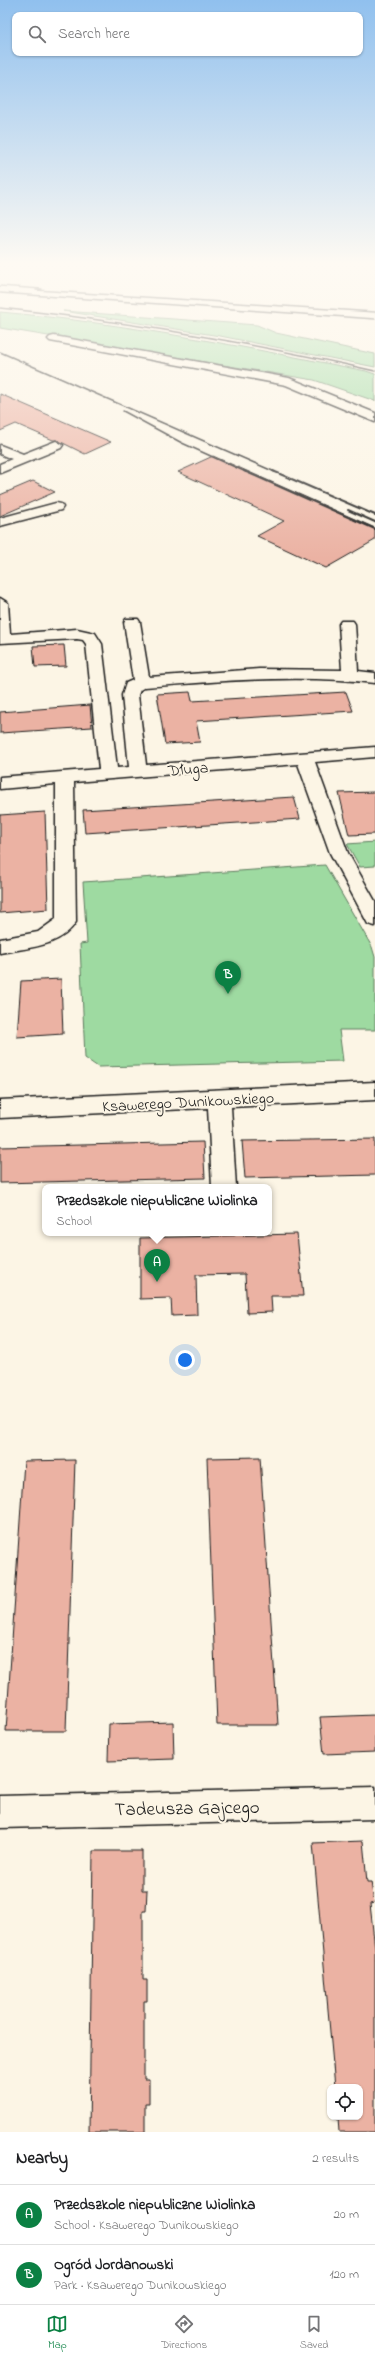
<!DOCTYPE html>
<html lang="en">
<head>
<meta charset="utf-8">
<style>
	:root { --surface:#fff; --page:#f2f2f2; --text:#202124; --muted:#757577; --line:#e0e0e0; --accent:#0b8043 }
	body { margin:0; font-family:"Indie Flower",sans-serif; background:var(--page); color:var(--text) }
	.controls { position:absolute; right:12px; bottom:12px; display:grid; overflow:hidden; border-radius:8px; box-shadow:0 1px 3px #0004 }
	.controls button { width:36px; height:36px; display:grid; place-items:center; padding:0; border:0; border-bottom:1px solid var(--line); background:var(--surface); color:var(--text); font:20px sans-serif }
	.you { position:absolute; left:185px; top:1360px; width:14px; height:14px; margin:-10px; border:3px solid #fff; border-radius:50%; background:#1a73e8; box-shadow:0 0 0 6px #1a73e833 }
	.badge { display:grid; place-items:center; width:26px; height:26px; border-radius:50%; background:var(--accent); color:#fff; font-size:13px; font-weight:700 }
	.pin { position:absolute; translate:-50% -33px; filter:drop-shadow(0 1px 2px #0008) }
	.pin::after { content:''; position:absolute; top:21px; width:14px; height:12px; background:inherit; clip-path:polygon(0 0,100% 0,50% 100%) }
	.popup { position:absolute; left:42px; top:1184px; width:230px; height:52px; box-sizing:border-box; display:grid; place-content:center; border-radius:8px; background:var(--surface); filter:drop-shadow(0 1px 3px #0005); font-size:13px; white-space:nowrap; color:var(--muted) }
	.popup b { font-size:15px; color:var(--text) }
	.popup::after { content:''; position:absolute; left:50%; top:100%; margin-left:-8px; border:8px solid transparent; border-top-color:var(--surface) }
	.list { margin:0; padding:0; list-style:none }
	h2 { display:flex; justify-content:space-between; align-items:center; height:52px; margin:0; padding:0 16px; font-size:17px }
	h2 small { font-size:13px; font-weight:400; color:var(--muted) }
	.list li { display:grid; grid-template-columns:26px 1fr auto; gap:12px; align-items:center; box-sizing:border-box; height:60px; padding:0 16px; border-top:1px solid var(--line) }
	.list b { display:block; font-size:15px; white-space:nowrap }
	.list p { margin:0; font-size:13px; white-space:nowrap; color:var(--muted) }
	.list em { font-size:13px; font-style:normal; color:var(--muted) }
	.icon { flex:none; width:22px; height:22px; fill:none; stroke:currentColor; stroke-width:2; stroke-linecap:round; stroke-linejoin:round }
	.map { position:relative; flex:none; width:375px; height:2132px; overflow:hidden }
	.search { position:absolute; background:var(--surface); box-shadow:0 1px 3px #0004; left:12px; right:12px; top:12px; height:44px; display:flex; align-items:center; gap:10px; box-sizing:border-box; padding:0 14px; border-radius:8px; color:var(--muted); font-size:15px }
	.sheet { height:172px; background:var(--surface) }
	nav { display:flex; justify-content:space-around; align-items:center; box-sizing:border-box; height:56px; border-top:1px solid var(--line); background:var(--surface); font-size:11px; color:var(--muted) }
	nav a { display:grid; justify-items:center; gap:2px }
	nav .on { color:var(--accent) }
	.map>svg:first-child { display:block }
</style>
</head>
<body>
<div class="map">
<svg width="375" height="2132" viewBox="0 0 375 2132">
	<rect width="100%" height="100%" fill="#fcf5e5"/>
	<filter id="ink" filterUnits="userSpaceOnUse"><feTurbulence type="fractalNoise" baseFrequency=".025" numOctaves="2"/><feDisplacementMap in="SourceGraphic" scale="8" xChannelSelector="R" yChannelSelector="G"/><feConvolveMatrix kernelMatrix="1 2 1 2 8 2 1 2 1" color-interpolation-filters="sRGB"/></filter>
	<g filter="url(#ink)">
		<path fill="#9edaa1" stroke="#5d7b5e" d="M63,311L257,325L276,333L375,354V367L220,336Z
			M0,312C124,323 245,347 366,371L375,374V401L314,380L0,328Z
			M375,842V866L360,867L347,844Z
			M325,865L372,947L375,957V1030H339L343,1061L98,1067L85,1058L80,944L87,943L83,882Z"/>
		<path fill="#ebb2a3" stroke="#1c1c1c" d="M0,394L111,442L85,454L57,440H53L16,424L0,431Z
			M213,456L375,528V540L326,568L257,536L284,521L178,472Z
			M33,481L55,492L0,516V495Z
			M64,645L66,666L35,667L33,646Z
			M190,692L192,701L346,692L353,711L196,721L200,742L165,744L157,694Z
			M90,705L92,727L0,733V712Z
			M375,792V834L349,835L339,793Z
			M294,797L300,819L85,833L83,810Z
			M45,812L48,909L0,913V815Z
			M61,979L63,1034L17,1037L21,981Z
			M375,1139V1175L245,1178L242,1141Z
			M203,1142L205,1178L0,1183V1147Z
			M297,1234L303,1296H271L272,1312L247,1313L245,1274L196,1275L197,1315L172,1316L171,1298L140,1299V1238Z
			M260,1457L278,1725H217L207,1458Z
			M75,1460L66,1731H6L24,1461Z
			M375,1715V1752L324,1754L320,1717Z
			M173,1722L174,1759L108,1761L109,1724Z
			M363,1841L367,1882H371L374,1903L370,1904L375,1949V2132H339L338,2117H360V2087H335L313,1843Z
			M93,1851H142V1890H147L146,1911H143V1980H147V2001H144V2079H149V2103H145V2132H89Z"/>
		<g fill="none" stroke-linecap="round" stroke-linejoin="round">
			<defs>
				<path id="minor" d="M54,336L289,378L375,413V422L286,385L50,341L48,339L50,337Z
					M56,441L63,445L61,448L0,473V464L12,459L0,454V445L23,454Z
					M56,503L61,504L63,507L61,510L0,526V518Z
					M0,598L8,603L10,634L77,629L95,633L102,644L117,768L129,767L122,695L126,683L133,680L124,622L126,619H138L140,622L149,677L259,669L342,670L339,624L341,621H353L355,624L358,671L375,673V683C298,674 222,681 145,687L140,690L138,695L146,765L375,747V757L315,762L348,853L375,901V926L368,924L330,853L298,764L74,782L76,922C61,947 26,948 0,953V939L38,932L56,919V784L0,789V777L99,769L86,644L83,640L77,639L0,643Z
					M375,1082V1100L231,1107L236,1187H212L208,1108L0,1118V1100Z
					M375,1787V1819L0,1828V1796Z"/>
			</defs>
			<use href="#minor" stroke="#1c1c1c" stroke-width="3"/>
			<use href="#minor" fill="#fcf5e5" fill-rule="evenodd"/>
			<path stroke="#1c1c1c" stroke-width="1.5" d="M0,286L42,289
				M36,290L375,312
				M0,293L375,319
				M0,308C126,321 251,343 375,371
				M0,352L275,472
				M123,411L182,443L246,472"/>
			<path stroke="#1c1c1c" stroke-width="2" d="M244,471L375,529
				M273,471L375,515
				M348,510L375,522"/>
		</g>
	</g>
	<linearGradient id="sky" x2="0" y2="1"><stop stop-color="#90c0ee"/><stop offset="0.47" stop-color="#fefaf3"/><stop offset="1" stop-color="#fefaf3" stop-opacity="0"/></linearGradient>
	<rect width="375" height="559" fill="url(#sky)"/>
	<g text-anchor="middle" stroke-width="4" stroke-linejoin="round" paint-order="stroke">
		<g font-size="16" fill="#1c1c1c" stroke="#fcf5e5">
			<text transform="translate(188 768) rotate(-5)" y="6">Długa</text>
			<text transform="translate(188 1101) rotate(-3)" y="6">Ksawerego Dunikowskiego</text>
		</g>
		<g font-size="19" fill="#1c1c1c" stroke="#fcf5e5">
			<text transform="translate(187 1807) rotate(-1)" y="7">Tadeusza Gajcego</text>
		</g>
	</g>
</svg>
<div class="controls">
<button><svg class="icon" aria-label="locate" viewBox="0 0 24 24"><circle cx="12" cy="12" r="6"/><path d="M12 2v4M12 18v4M2 12h4M18 12h4"/></svg></button>
</div>
<div class="you"></div>
<div class="pin badge" style="left:157px;top:1282px">A</div>
<div class="popup"><b>Przedszkole niepubliczne Wiolinka</b>School</div>
<div class="pin badge" style="left:228px;top:994px">B</div>
<div class="search"><svg class="icon" aria-label="search" viewBox="0 0 24 24"><circle cx="10" cy="10" r="6"/><path d="M15 15l6 6"/></svg>Search here</div>
</div>
<section class="sheet">
<h2>Nearby<small>2 results</small></h2>
<ul class="list">
<li><span class="badge">A</span><div><b>Przedszkole niepubliczne Wiolinka</b><p>School · Ksawerego Dunikowskiego</p></div><em>20 m</em></li>
<li><span class="badge">B</span><div><b>Ogród Jordanowski</b><p>Park · Ksawerego Dunikowskiego</p></div><em>120 m</em></li>
</ul>
</section>
<nav>
<a class="on"><svg class="icon" aria-label="map" viewBox="0 0 24 24"><path d="M3 6l6-2 6 2 6-2v14l-6 2-6-2-6 2zM9 4v14M15 6v14"/></svg>Map</a>
<a><svg class="icon" aria-label="directions" viewBox="0 0 24 24"><path d="M12 3l9 9-9 9-9-9zM9 14v-3h6M13 9l2 2-2 2"/></svg>Directions</a>
<a><svg class="icon" aria-label="saved" viewBox="0 0 24 24"><path d="M7 4h10v16l-5-4-5 4z"/></svg>Saved</a>
</nav>
</body>
</html>
